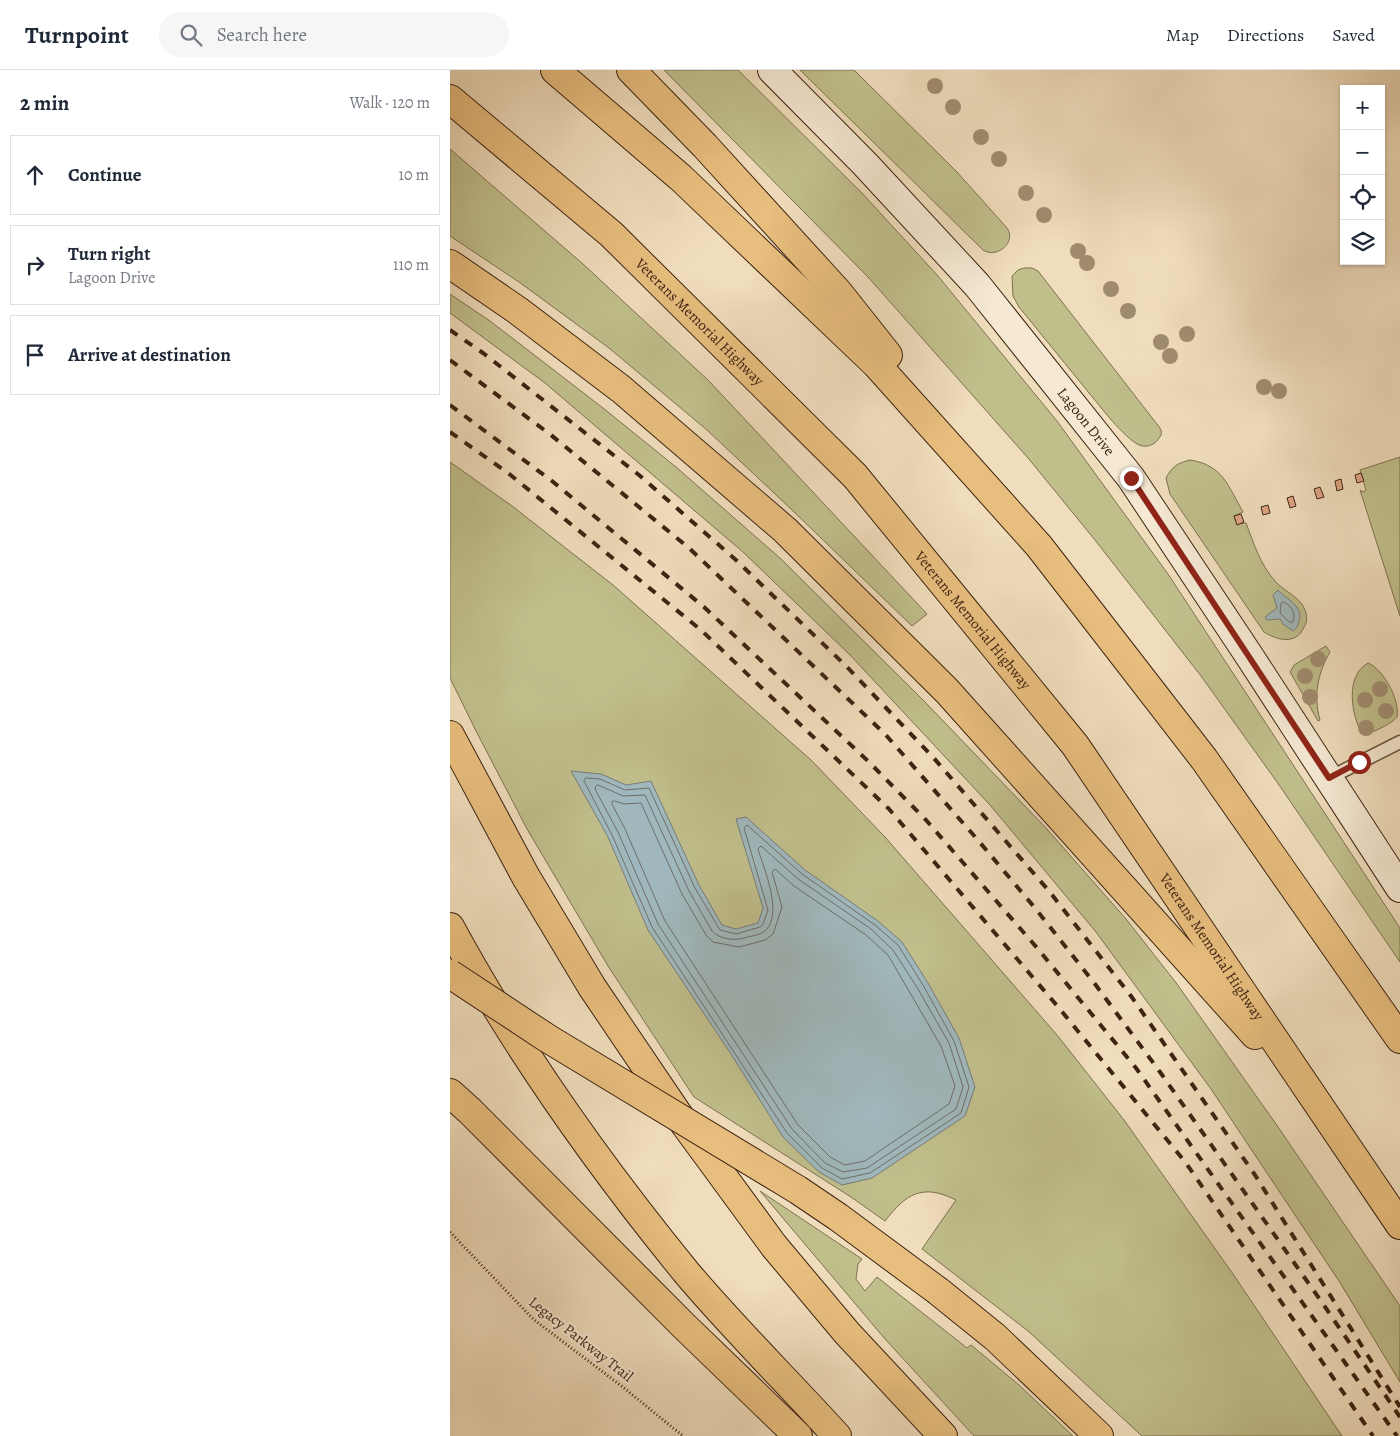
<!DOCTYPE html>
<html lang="en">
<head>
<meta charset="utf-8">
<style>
	:root { --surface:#fff; --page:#f6f6f7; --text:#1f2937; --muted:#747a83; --line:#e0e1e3 }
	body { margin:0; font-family:Alegreya,serif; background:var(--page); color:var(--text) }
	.controls { position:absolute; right:15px; top:15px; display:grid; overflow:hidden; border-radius:0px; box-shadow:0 1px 4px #0004 }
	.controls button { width:45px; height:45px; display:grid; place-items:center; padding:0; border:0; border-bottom:1px solid var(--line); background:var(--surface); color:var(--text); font:25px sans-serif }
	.stop { position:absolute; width:15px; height:15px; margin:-11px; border:4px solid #8f2418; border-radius:50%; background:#fff }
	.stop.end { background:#8f2418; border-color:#fff; box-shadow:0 1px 5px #0008 }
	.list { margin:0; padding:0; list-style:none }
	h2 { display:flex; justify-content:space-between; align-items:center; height:65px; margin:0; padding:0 20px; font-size:21px }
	h2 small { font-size:16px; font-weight:400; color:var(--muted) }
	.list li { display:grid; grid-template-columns:32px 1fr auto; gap:15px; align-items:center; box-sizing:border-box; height:80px; margin:0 10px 10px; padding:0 10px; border:1px solid var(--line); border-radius:0px }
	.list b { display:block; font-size:19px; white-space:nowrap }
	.list p { margin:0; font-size:16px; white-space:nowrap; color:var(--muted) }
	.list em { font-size:16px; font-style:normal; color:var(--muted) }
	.icon { flex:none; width:28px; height:28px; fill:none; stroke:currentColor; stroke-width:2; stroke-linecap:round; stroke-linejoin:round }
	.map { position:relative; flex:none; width:950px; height:1366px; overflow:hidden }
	header { display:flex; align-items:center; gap:30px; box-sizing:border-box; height:70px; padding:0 25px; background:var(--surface); border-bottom:1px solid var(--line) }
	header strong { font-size:24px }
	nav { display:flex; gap:28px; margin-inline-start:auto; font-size:18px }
	.search { width:350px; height:45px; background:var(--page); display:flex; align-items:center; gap:12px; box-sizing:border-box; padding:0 18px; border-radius:28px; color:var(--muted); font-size:19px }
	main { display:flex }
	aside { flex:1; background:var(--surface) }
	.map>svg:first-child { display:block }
</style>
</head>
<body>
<header>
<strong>Turnpoint</strong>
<div class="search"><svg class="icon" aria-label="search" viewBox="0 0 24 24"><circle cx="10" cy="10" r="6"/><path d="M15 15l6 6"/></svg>Search here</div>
<nav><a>Map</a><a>Directions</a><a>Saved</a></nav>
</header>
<main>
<aside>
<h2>2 min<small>Walk · 120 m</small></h2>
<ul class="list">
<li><svg class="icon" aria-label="ahead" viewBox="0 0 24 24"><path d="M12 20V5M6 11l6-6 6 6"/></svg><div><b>Continue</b></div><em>10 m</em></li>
<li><svg class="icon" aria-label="right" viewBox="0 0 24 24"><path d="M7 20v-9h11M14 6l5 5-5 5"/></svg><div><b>Turn right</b><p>Lagoon Drive</p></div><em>110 m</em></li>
<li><svg class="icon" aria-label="arrive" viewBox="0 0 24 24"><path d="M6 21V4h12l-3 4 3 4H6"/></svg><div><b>Arrive at destination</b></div></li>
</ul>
</aside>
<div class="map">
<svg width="950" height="1366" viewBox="0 0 950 1366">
	<rect width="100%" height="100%" fill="#f0ddbc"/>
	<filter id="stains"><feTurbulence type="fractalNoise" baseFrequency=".004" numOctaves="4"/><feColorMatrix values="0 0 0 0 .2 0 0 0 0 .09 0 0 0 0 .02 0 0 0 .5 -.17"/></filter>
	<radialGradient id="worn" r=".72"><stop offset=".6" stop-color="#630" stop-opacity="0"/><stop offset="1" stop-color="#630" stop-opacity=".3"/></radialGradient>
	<path fill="#c0bf8c" stroke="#7e714f" d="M214,0H288L412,123L488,206L607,351L718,504L950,858V892L827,712L751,606L645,470L578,388L418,207Z
		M350,0H404L506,101L557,158C567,172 547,189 533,180Z
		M0,79L133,194L259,311L477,544L462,556L340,438L257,360L159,278L69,212L0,166Z
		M574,198H582L588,201L710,358C712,362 712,365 709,368C705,375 697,378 689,375C673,367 651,337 639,323C616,294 592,266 569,237L563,226L562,206L568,200Z
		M0,224L40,251L153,338L226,397L330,488L475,632L596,758L676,849L727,914L826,1054L950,1236V1312L889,1211L761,1019L646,862L540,735L401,586L293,482L95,313L0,243Z
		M950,387V546L910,420L913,422L916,420L910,400Z
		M740,390C773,395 778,416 793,442L784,446L787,454L796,453C804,474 810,494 825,511C834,522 850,526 855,540C858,547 857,553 853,559C845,575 827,570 814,562L720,424L716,408C722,397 727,393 740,390Z
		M0,392L62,436L163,515L361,690L435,767L607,965L674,1050L783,1204L892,1366H692L578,1261L472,1179L506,1130C472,1113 456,1124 435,1151L401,1127L244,1027L158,896L77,759L26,661L0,608Z
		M876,576L880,582C868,603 863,625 870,650L868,651L840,602L844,595Z
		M918,593C933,599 950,629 947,647C942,654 924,661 916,665L912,664C901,644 895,606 918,593Z
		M310,1121L412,1189L408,1194L406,1209L415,1221L427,1207L517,1278L521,1275L569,1315L623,1366H524L435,1269Z"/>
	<path fill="#a0b8bd" stroke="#787c79" d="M828,520C836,529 854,536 849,551C848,556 847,558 843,561L833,554L830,549L817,550L815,547L827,538L823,525Z
		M121,701L151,704L176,715L201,711L249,815L272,855L286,859L308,853L313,838L286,749L296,747L355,800L428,851L452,872L478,913L509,968L525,1017L515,1046L422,1108L392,1115L369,1102L333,1067L281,984L198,860L158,767Z"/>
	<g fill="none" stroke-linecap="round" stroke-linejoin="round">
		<path stroke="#6e6e68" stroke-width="1" d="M834,532C842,536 847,545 842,553L837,550L830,543L831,534Z
			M136,708L150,709L175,720L199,718L245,818L270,860L286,864L310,857L313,854L318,840L294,758L297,755L352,804L425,855L448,875L473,915L504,971L519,1017L511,1043L420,1103L392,1109L372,1098L337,1063L202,857L162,765L134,711Z
			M148,715L173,726L195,725L239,821L262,861C269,869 284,871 294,868C301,866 311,865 316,860C333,843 314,799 308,779L311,776L348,809L421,859L443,880L468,919L499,973L513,1017L506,1039L417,1098L393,1102L375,1093L342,1059L208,854L168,762L145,719L146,716Z
			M165,731L174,734L191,733L232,824L256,865L263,872L289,877L315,870L323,864L332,837L322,802L325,799L344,816L416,865L438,885L491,976L505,1016L499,1034L415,1091L395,1095L380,1087L348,1055L215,851L175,759L162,734V732Z"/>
	</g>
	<path fill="#e1a685" stroke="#3d2312" d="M911,403L914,411L907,413L905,405Z
		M891,409L893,419L887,421L885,411Z
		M870,417L874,427L867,429L864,419Z
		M843,426L846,436L840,438L837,428Z
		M818,435L820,443L813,445L811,437Z
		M791,444L794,452L787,455L784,446Z"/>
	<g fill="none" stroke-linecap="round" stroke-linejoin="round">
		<defs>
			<path id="lane" d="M879,708L950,672"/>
			<g id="secondary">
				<path id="s1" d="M322,0L415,94L527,215L681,408L800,587L950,818"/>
			</g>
			<g id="highway">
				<path d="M105,0L231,108L426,294L589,476L754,689L950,969"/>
				<path d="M181,0L255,76L388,222L438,285"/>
				<path id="s2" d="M0,29L161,164L405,406L625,675L950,1155"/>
				<path d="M0,194L67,240L171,319L335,460L497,621L805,965"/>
				<path d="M0,665L76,807L142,917L236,1056L324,1176L397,1263L493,1366"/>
				<path d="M0,857C66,979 148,1094 236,1202C284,1259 337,1311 387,1366"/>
				<path d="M0,1023L20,1041L234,1256L348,1366"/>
				<path d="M488,1221L545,1267L649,1366"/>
			</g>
		</defs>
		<use href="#lane" stroke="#6a523c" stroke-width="15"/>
		<use href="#secondary" stroke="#3d2312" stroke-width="30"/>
		<use href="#highway" stroke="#3d2312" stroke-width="30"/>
		<path stroke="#3d2312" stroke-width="3" stroke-dasharray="1 2.5" stroke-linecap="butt" d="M0,1162L83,1249L174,1318L233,1366"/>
		<use href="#lane" stroke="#f5e9d3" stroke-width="12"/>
		<use href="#secondary" stroke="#f5e9d3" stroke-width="28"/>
		<use href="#highway" stroke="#e8be7e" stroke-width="28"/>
		<path stroke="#3d2312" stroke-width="4" stroke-dasharray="9 9" stroke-linecap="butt" d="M0,260L33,283L189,405L286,490L395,595L482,686L599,821L681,926L805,1105L950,1337
			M0,290L101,365L239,478L435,664L527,769L585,838L645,914L710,1002L871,1231L950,1347
			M0,335L102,411L254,537L418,691L476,750L588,879L686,998L947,1366
			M0,362L58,403L251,560L439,739L609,938L736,1093L923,1366"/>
		<defs>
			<path id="highway-bridge" d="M0,904L97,968L348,1120L388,1147L488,1221"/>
		</defs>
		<use href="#highway-bridge" stroke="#3d2312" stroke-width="30" stroke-linecap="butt"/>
		<use href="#highway-bridge" stroke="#e8be7e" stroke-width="28"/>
	</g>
	<g fill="#a08c6f">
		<circle cx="485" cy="16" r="8"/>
		<circle cx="503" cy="37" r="8"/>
		<circle cx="531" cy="67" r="8"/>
		<circle cx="549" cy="89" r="8"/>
		<circle cx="576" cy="123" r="8"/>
		<circle cx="594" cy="145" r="8"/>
		<circle cx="628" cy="181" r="8"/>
		<circle cx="637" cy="193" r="8"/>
		<circle cx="661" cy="219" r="8"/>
		<circle cx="678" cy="241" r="8"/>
		<circle cx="737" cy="264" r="8"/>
		<circle cx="711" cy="272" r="8"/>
		<circle cx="720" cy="286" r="8"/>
		<circle cx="814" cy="317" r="8"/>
		<circle cx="829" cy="321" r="8"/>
		<circle cx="868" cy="589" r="8"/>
		<circle cx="855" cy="606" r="8"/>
		<circle cx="930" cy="619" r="8"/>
		<circle cx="860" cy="627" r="8"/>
		<circle cx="915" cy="630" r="8"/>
		<circle cx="936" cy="641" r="8"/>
		<circle cx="916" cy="658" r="8"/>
	</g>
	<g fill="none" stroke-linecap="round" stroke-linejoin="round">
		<path stroke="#8f2418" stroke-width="6" d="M681,408L879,708L909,692"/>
	</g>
	<g text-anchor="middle" stroke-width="4.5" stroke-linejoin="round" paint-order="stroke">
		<g font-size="15" fill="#3d2312" stroke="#f5e9d3">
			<text dy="5" stroke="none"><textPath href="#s2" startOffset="335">Veterans Memorial Highway</textPath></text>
			<text dy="5" stroke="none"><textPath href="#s1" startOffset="472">Lagoon Drive</textPath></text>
			<text dy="5" stroke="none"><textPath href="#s2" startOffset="740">Veterans Memorial Highway</textPath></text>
			<text dy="5" stroke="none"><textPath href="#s2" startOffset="1145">Veterans Memorial Highway</textPath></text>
			<text transform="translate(131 1269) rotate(38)" y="5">Legacy Parkway Trail</text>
		</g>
	</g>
	<rect width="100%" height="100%" filter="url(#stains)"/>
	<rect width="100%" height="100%" fill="url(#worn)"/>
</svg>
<div class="controls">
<button>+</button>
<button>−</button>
<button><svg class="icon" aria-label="locate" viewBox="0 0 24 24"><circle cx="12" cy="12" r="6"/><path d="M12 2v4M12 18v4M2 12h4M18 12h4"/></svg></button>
<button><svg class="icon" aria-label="layers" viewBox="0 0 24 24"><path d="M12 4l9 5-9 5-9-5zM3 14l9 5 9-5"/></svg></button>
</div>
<div class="stop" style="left:909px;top:692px"></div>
<div class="stop end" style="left:681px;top:408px"></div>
</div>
</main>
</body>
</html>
